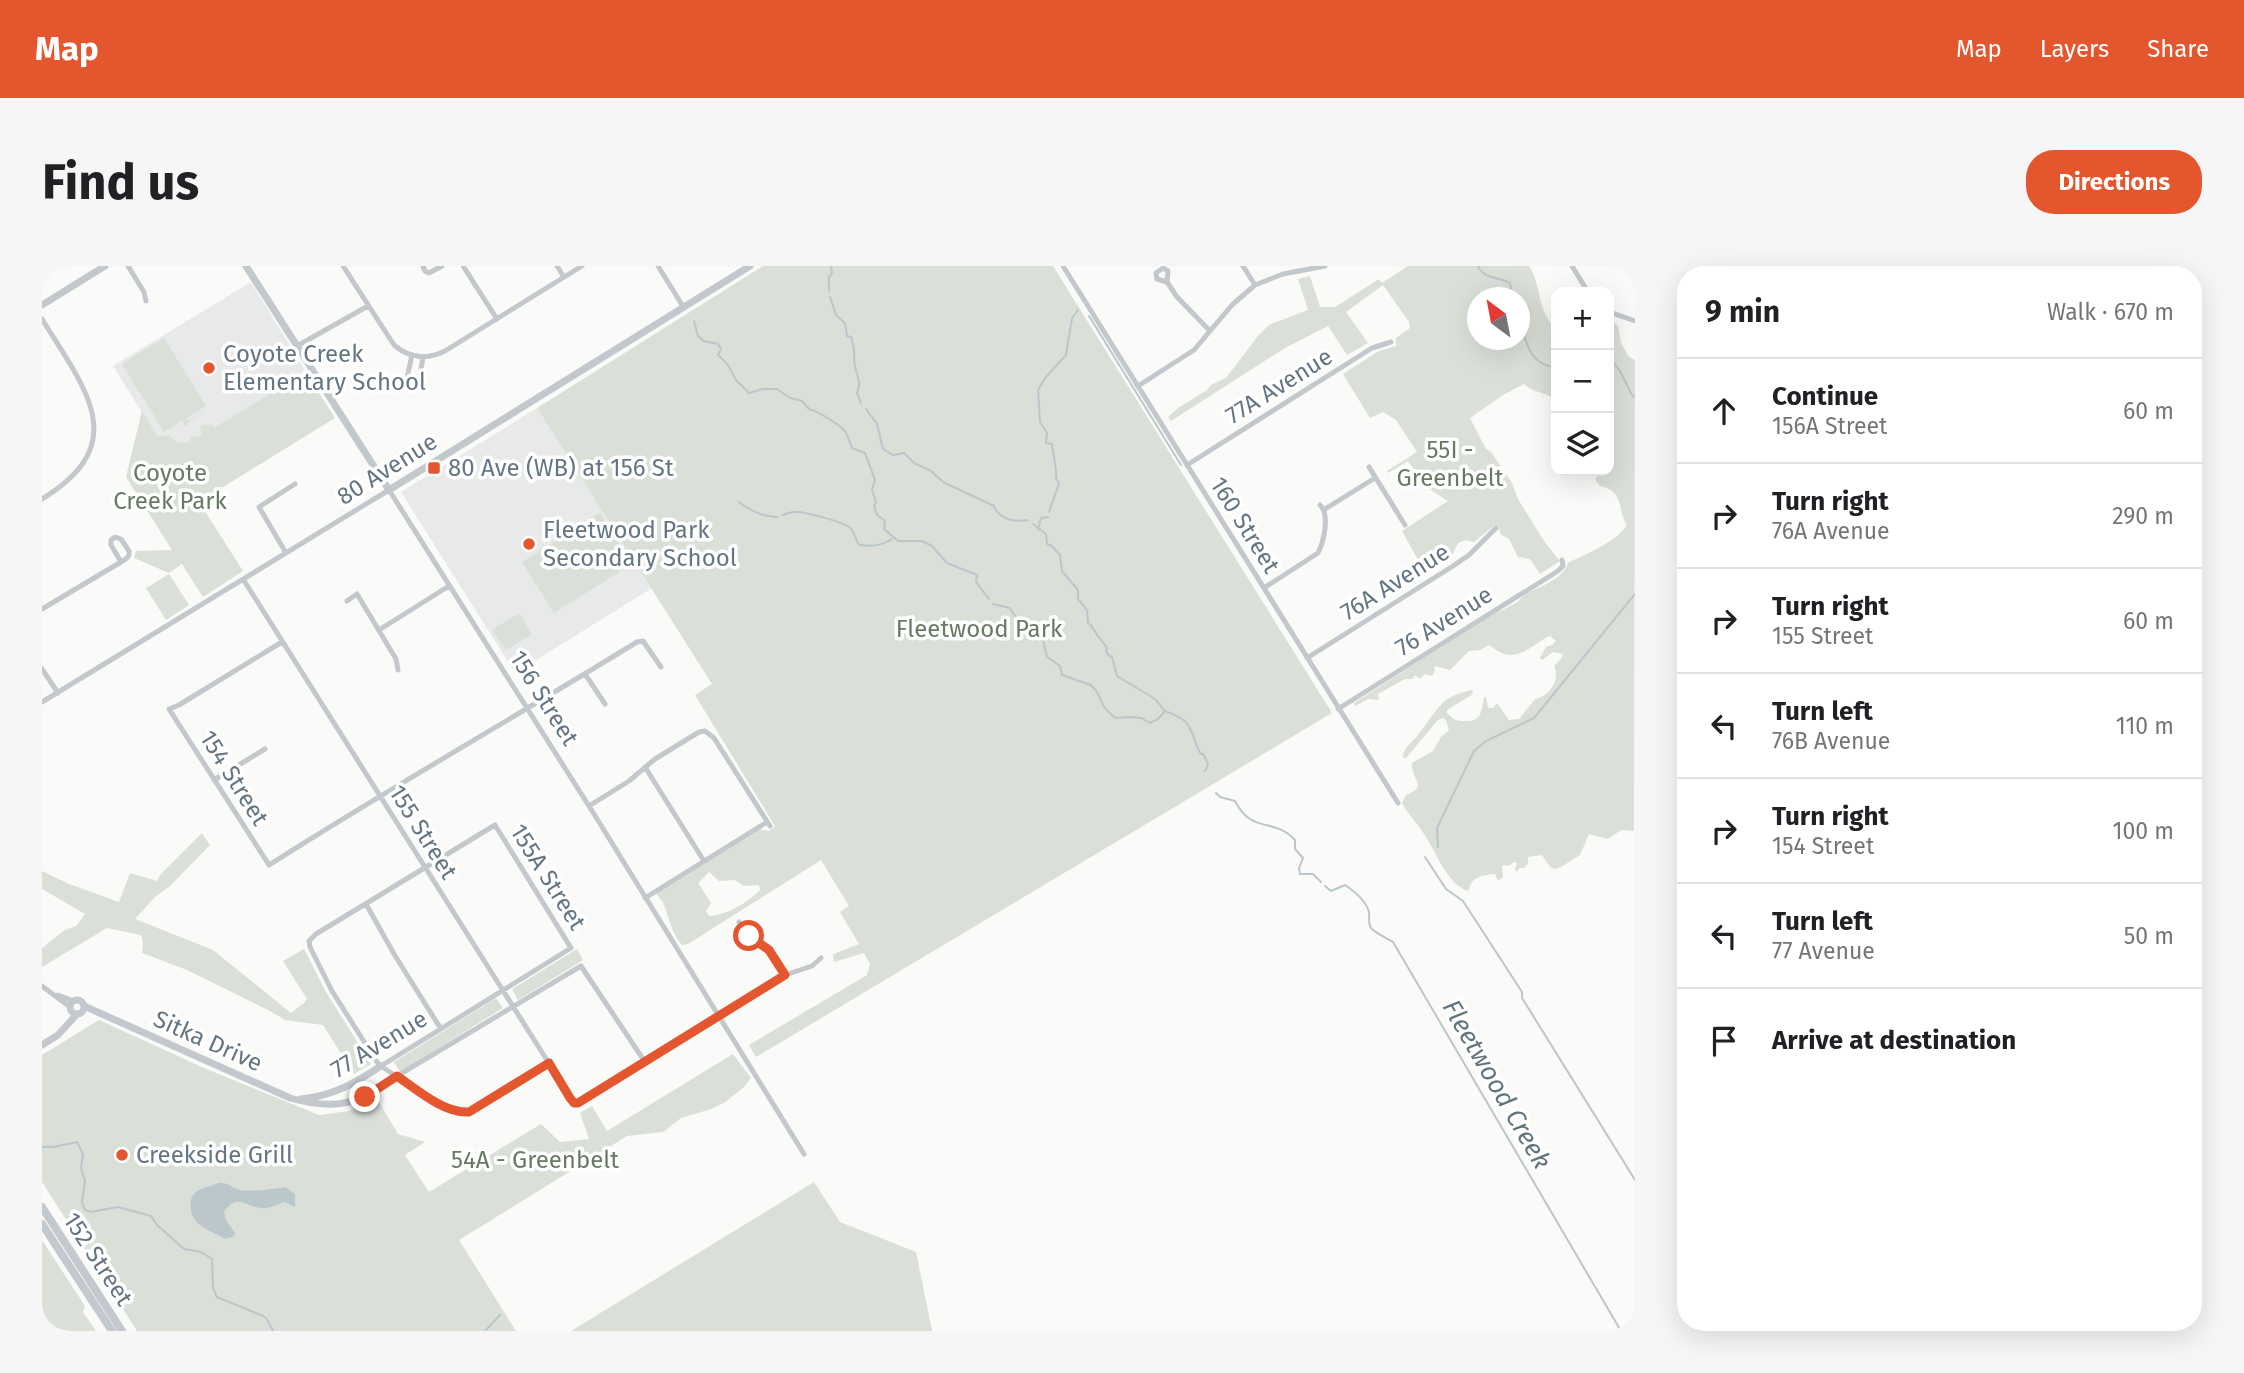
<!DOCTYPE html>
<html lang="en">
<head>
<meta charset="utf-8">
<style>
	:root { --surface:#fff; --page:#f6f6f6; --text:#202124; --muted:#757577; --line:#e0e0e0; --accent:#e4572e }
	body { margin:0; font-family:"Fira Sans",sans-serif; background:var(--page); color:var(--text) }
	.controls { position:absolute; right:21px; top:21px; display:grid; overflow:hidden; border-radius:14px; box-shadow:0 7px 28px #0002 }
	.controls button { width:63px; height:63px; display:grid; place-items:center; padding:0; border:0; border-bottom:2px solid var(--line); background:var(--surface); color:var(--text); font:35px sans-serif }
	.compass { position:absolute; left:1425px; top:21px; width:63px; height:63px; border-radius:50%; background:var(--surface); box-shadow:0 7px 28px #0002; rotate:328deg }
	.stop { position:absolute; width:21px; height:21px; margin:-16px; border:5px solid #e4572e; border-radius:50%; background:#fff }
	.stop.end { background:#e4572e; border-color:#fff; box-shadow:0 2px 7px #0008 }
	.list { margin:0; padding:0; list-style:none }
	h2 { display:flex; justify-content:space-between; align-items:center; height:91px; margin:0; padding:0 28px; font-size:30px }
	h2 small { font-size:23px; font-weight:400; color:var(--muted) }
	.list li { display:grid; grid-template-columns:46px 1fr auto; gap:21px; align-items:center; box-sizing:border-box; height:105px; padding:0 28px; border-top:2px solid var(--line) }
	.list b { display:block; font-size:26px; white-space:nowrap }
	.list p { margin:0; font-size:23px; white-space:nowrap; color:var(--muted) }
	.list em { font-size:23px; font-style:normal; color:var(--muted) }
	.icon { flex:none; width:38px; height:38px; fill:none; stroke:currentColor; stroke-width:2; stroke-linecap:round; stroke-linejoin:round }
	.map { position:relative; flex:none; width:1593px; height:1065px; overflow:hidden; border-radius:28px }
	header { display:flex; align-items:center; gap:42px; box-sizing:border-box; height:98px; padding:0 35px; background:var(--accent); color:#fff }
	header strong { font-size:33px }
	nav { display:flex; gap:38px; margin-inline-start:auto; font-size:24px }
	.intro { display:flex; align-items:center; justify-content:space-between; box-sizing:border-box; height:168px; padding:0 42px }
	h1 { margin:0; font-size:49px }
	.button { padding:18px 32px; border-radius:28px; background:var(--accent); color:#fff; font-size:24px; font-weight:700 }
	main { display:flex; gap:42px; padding:0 42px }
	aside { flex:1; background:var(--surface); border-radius:28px; box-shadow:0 7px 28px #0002 }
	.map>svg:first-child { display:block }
</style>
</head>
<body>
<header>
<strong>Map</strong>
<nav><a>Map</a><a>Layers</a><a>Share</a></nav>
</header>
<div class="intro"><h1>Find us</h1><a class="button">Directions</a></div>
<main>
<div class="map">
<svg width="1593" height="1065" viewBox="0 0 1593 1065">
	<rect width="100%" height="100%" fill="#fafaf8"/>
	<path fill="#e8e9e9" d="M209,16L264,106L127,190L71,100Z
		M495,142L610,322L473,407L359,226Z"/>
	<path fill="#dadfd7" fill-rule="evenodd" d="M721,0H1011L1290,447L714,791L707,779L825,709L828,698L822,687L792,696L791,688L817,678L798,646L807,640L779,594L646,678L640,679C630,667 628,656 623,642C622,636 617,632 614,627L718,563L727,565L733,560L653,429L670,418L495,142ZM667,606L677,615L693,614L702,620L717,619L718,624C705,637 685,649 667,650L664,645L669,637L656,617Z
		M1366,0H1487C1499,17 1495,42 1510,58H1514V143L1512,133C1502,125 1493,128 1482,118L1461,129L1428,152L1444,183L1449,186L1470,217L1476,233L1502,275L1517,294L1518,295L1498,308L1488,293L1476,291L1467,273L1458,268L1457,261L1453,259L1432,276L1424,274L1416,277L1408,294L1405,296L1392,293L1384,298L1387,307L1382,305L1360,265L1406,235L1384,221L1379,206L1371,202L1366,195L1346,207L1345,205L1375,186L1354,154L1341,146L1328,152L1301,108L1337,85L1354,80V72L1368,62L1367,56L1341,19L1304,46L1326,77L1305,89L1286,60L1243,82L1129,155L1126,151L1136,142L1165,124L1169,119L1184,112L1216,70L1227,59L1266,44L1256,13L1268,10L1278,41H1293L1337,13L1340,17ZM1436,32H1478V74H1436Z
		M1567,52L1576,60L1579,77L1587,91L1593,94L1592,565L1579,564L1566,573L1547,568L1538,589L1519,601L1513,603L1508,601L1500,589L1486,591V598L1482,602H1478L1474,606L1473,603L1475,597L1472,596L1466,600L1462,599L1460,600L1461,611L1456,615L1453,608C1447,608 1434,610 1430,616C1428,619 1428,622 1426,625C1405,618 1394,586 1382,568C1375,557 1366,548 1360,537L1364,529C1387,520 1369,514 1370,497L1391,485L1399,471L1407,464L1404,454L1401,452L1396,454L1364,492H1361C1361,480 1373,475 1379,465C1396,443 1399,430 1430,424L1431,428L1405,444V447C1411,453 1413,455 1421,455C1439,456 1439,448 1442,432L1444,431L1446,442H1451L1455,437L1467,454L1477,453L1493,433C1507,430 1519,414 1512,400L1519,393L1521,388L1511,386L1500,394L1498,392L1504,381L1510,379L1514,375L1508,370L1505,371C1492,379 1477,393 1462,388C1456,386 1452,382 1447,379L1438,384L1427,385L1408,404L1392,400L1393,405L1390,410L1383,408L1378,413L1373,409L1370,413H1363L1336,428L1337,434L1326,433L1313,440L1312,437L1451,348C1458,345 1465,342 1472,338C1477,335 1480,330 1486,327C1499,320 1521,313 1526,297C1545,287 1573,277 1585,259C1577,249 1581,230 1567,223C1563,221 1559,221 1556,218L1553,213L1559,205H1567Z
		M122,72L164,140L142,154H147L161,146L148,155L144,160H141V154L122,166L80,98Z
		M264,106L293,152L157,236L201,305L161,331L140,298L127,307L92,292L94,285L130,284L84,211L100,145L116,171L127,169L135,176L145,177L149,170L157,171L160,170L158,160L170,158L172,162Z
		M558,247L590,298L512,347L480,296Z
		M127,308L147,339L124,354L104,322Z
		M477,347L490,368L464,384L450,364Z
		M160,567L168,579L128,620L113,631L93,653L171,684L249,747L262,737L265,733L241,695L262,683L284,726L329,798L312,808L281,759L243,754L228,745L145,704L100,687L101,676L99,669L65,662L0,701V682L23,664L34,660L43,648L0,623V605L27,618L77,636L88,607L115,615L118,609Z
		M535,683L541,694L476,734L470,723Z
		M454,732L461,742L358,806L352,796Z
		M57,754L162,802L277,849L307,845L321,840L334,831L356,868L383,876L363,889L387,926L499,858L518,876L547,873L538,847L550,840L565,865L691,788L709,812L702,821L682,837L669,843L639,852L621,866L585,870L417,974L474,1065H95L0,916V789Z
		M772,916L798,956L874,986L890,1065H529Z
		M0,974L43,1040L41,1046L54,1065H0Z"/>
	<path fill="#bbc7cb" d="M177,917C186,916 190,922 198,924C206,926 235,923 243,921L253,928V941L243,936C235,938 227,943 220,942C203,941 195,926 182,946L184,954L193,967L191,971L183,973C175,968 166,965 158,959C148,952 144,933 155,925C161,921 170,920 177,917Z"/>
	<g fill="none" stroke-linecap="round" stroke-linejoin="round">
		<path stroke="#bbc7cb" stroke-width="2" d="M1436,0C1442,13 1456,11 1468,17L1471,32
			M787,25V11L790,7L789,0
			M788,31L794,49L803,57L805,70L809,71C814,85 811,88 813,100C815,112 820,115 815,127L819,137
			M1047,50L1139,199
			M652,55L656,70L662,75L676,78L679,83L676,89L686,99L694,114L707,127L721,123H735L748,132L760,135L767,143C775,145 797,158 803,165C806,170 808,177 810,182L823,187L833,214L830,224L834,236L832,240L835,249L843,255L842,263L856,275H880L890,280L905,297L935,309L934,316L947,333
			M1478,58C1485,78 1489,100 1514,101
			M1567,91L1578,105L1590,129L1593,131
			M824,143L835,158L841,183L851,189L862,187L872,197L889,205L901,216L952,240C957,254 973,256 986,254
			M697,236C710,246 720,250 736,251
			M1007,246L1017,217L1014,212C1015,202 1011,189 1010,178L1004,177L1005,167L998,156L996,124L1003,112L1024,89L1030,52L1036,44
			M741,249C745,247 749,246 753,246C761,245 802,256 808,262C812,266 814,272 816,278C826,282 841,279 850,273
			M991,258L1004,268L1005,278L1010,280L1018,289L1020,305L1036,324V333L1045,344L1046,357L1049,359C1053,368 1060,374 1065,382L1064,385L1066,389L1070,391L1075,410L1113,433L1122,444
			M996,264L999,252L1006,251
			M951,338L968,342C974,353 987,368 1000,369L1005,391L1018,400L1020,409L1049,419L1055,426L1062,441L1073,452L1089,451L1099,452L1108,457L1116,453L1123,445C1152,456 1146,460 1158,487L1162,489L1166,499L1163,505
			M1174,527L1178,531L1193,535C1210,569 1233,551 1253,574V583L1261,592L1257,602L1258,608H1271L1279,616
			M1396,581L1395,562L1432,485L1444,475L1492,452L1593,328
			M1383,591L1404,623L1421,635L1480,726V732L1593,914
			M1283,620L1289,625L1303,619C1312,625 1324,635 1327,646C1328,652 1325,658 1330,663C1335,668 1345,672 1351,676L1579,1065
			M0,881H11L35,876L41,888L39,902L43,915L40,936L43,944L49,946L76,941L109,950L115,959L142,983L159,986L170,993L171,1022L175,1031L221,1050L225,1053L231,1065
			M443,1065L458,1049
			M1588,1065L1593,1062"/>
		<path stroke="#c3c8cc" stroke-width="5" d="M86,0L102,26L104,35
			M301,0L352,79C367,92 385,94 403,85L540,0
			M381,0L383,5L387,7L400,0
			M421,0L455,53
			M515,0L522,11
			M616,0L642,42
			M1021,0L1356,537
			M1201,0L1213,19
			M1530,0L1546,26
			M1125,16L1126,5L1121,2L1114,7L1115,13L1125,16L1135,31L1168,65
			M1567,46L1593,55
			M0,53C42,122 92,177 0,233
			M255,80L326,40
			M370,89L365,112L370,118L377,115L381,91
			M1096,120L1152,84L1190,39L1213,19L1241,8L1283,0
			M1145,199L1330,82L1349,76
			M1327,201L1363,259
			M1283,243L1333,212
			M244,287L217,241L253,218
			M201,313L532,837L538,836L743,709L770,700L779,692
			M1222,322L1276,287C1282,275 1288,249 1278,239
			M305,335L315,328L354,393L356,404
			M0,343L79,296C84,293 88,291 87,285L79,273L73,271L69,274V279L79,296
			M337,364L407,320
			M240,376L137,439L127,443L227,599C348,522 473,451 595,376L601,375L619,401
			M1265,392L1411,300L1427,289L1454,262
			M0,403L16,427
			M543,408L563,438
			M0,436L347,224L552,548L762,888
			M1296,443L1516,305L1521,300L1520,294
			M603,501L662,595
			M172,514L223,483
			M547,540L587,515L613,493L657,466L663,465L672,472L728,560
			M603,632L725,556
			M324,638L352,688L399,763
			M697,656L708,671L727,684L743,709
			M0,720L28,741
			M16,729L31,735
			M339,800L529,682L453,559L274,668L267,675L268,681L290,725L335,796L339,800C361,814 402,848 427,846L507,797
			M355,810L539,700L603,796"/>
		<path stroke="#c3c8cc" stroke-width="7" d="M204,0L347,224L708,0
			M0,39L63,0
			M28 741a7 7 0 1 1 14 0a7 7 0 1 1-14 0Z
			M42,740L248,832C298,846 313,837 355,810
			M0,779L16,769L35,748
			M259,833C291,830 313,817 339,800"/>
		<path stroke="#c3c9ce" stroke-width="8" d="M0,941L80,1065
			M0,958L70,1065"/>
	</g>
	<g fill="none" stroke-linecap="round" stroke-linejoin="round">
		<path stroke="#e4572e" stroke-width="9" d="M323,831L355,810C375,824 403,848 427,846L507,797L528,832L532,837H536L743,709L727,684L707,670"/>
	</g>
	<g fill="#e4572e" stroke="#fff" stroke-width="2.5">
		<circle cx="167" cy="102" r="7"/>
		<rect x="385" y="195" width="14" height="14" rx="3.5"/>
		<circle cx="487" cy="278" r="7"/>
		<circle cx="80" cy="889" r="7"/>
	</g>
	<g text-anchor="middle" stroke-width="7" stroke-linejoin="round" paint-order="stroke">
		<g font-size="24" fill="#657683" stroke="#fff" text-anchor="start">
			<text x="181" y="96">Coyote Creek<tspan x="181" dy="28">Elementary School</tspan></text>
			<text x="406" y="210">80 Ave (WB) at 156 St</text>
			<text x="501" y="272">Fleetwood Park<tspan x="501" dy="28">Secondary School</tspan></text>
			<text x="94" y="897">Creekside Grill</text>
		</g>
		<g font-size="24" fill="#657683" stroke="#fff">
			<text transform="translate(1237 120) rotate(-32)" y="8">77A Avenue</text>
			<text transform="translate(345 203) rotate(-32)" y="8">80 Avenue</text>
			<text transform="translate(1203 259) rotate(58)" y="8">160 Street</text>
			<text transform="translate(1353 316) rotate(-32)" y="8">76A Avenue</text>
			<text transform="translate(1402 355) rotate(-32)" y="8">76 Avenue</text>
			<text transform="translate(502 432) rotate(58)" y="8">156 Street</text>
			<text transform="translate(192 512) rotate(58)" y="8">154 Street</text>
			<text transform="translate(381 566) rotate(58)" y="8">155 Street</text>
			<text transform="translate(506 611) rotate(58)" y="8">155A Street</text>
			<text transform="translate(166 775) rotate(24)" y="8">Sitka Drive</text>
			<text transform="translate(337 778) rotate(-31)" y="8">77 Avenue</text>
			<text transform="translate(56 993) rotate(57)" y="8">152 Street</text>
		</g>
		<g font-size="24" fill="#687a64" stroke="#fff">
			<text x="1408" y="192">55I -<tspan x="1408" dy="28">Greenbelt</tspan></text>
			<text x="128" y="215">Coyote<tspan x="128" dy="28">Creek Park</tspan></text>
			<text x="937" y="371">Fleetwood Park</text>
			<text x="493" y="902">54A - Greenbelt</text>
		</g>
		<g font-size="26" font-style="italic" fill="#60757c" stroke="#fff">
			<text transform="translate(1455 818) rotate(60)" y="9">Fleetwood Creek</text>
		</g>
	</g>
</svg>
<div class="controls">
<button>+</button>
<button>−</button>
<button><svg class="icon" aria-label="layers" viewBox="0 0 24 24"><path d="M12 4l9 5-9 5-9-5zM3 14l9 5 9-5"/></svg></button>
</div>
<svg class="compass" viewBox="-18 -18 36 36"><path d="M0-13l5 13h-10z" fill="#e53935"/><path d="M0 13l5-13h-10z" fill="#757577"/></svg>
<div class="stop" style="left:707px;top:670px"></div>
<div class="stop end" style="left:323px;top:831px"></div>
</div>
<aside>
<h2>9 min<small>Walk · 670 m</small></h2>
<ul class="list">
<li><svg class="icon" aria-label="ahead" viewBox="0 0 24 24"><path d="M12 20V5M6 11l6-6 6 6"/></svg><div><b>Continue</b><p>156A Street</p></div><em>60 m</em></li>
<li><svg class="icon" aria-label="right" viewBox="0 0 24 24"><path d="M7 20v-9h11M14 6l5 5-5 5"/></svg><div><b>Turn right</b><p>76A Avenue</p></div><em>290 m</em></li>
<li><svg class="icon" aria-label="right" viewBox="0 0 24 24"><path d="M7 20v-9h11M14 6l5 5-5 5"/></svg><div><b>Turn right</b><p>155 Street</p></div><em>60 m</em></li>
<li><svg class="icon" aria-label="left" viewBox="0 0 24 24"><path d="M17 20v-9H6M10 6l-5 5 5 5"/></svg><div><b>Turn left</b><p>76B Avenue</p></div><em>110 m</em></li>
<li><svg class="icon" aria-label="right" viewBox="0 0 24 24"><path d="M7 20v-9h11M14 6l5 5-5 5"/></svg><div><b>Turn right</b><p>154 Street</p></div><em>100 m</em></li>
<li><svg class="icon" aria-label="left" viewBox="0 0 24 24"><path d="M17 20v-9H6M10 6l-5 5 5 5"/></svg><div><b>Turn left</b><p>77 Avenue</p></div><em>50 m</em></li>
<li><svg class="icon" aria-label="arrive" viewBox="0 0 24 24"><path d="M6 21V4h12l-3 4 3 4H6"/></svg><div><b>Arrive at destination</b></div></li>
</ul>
</aside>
</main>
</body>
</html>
